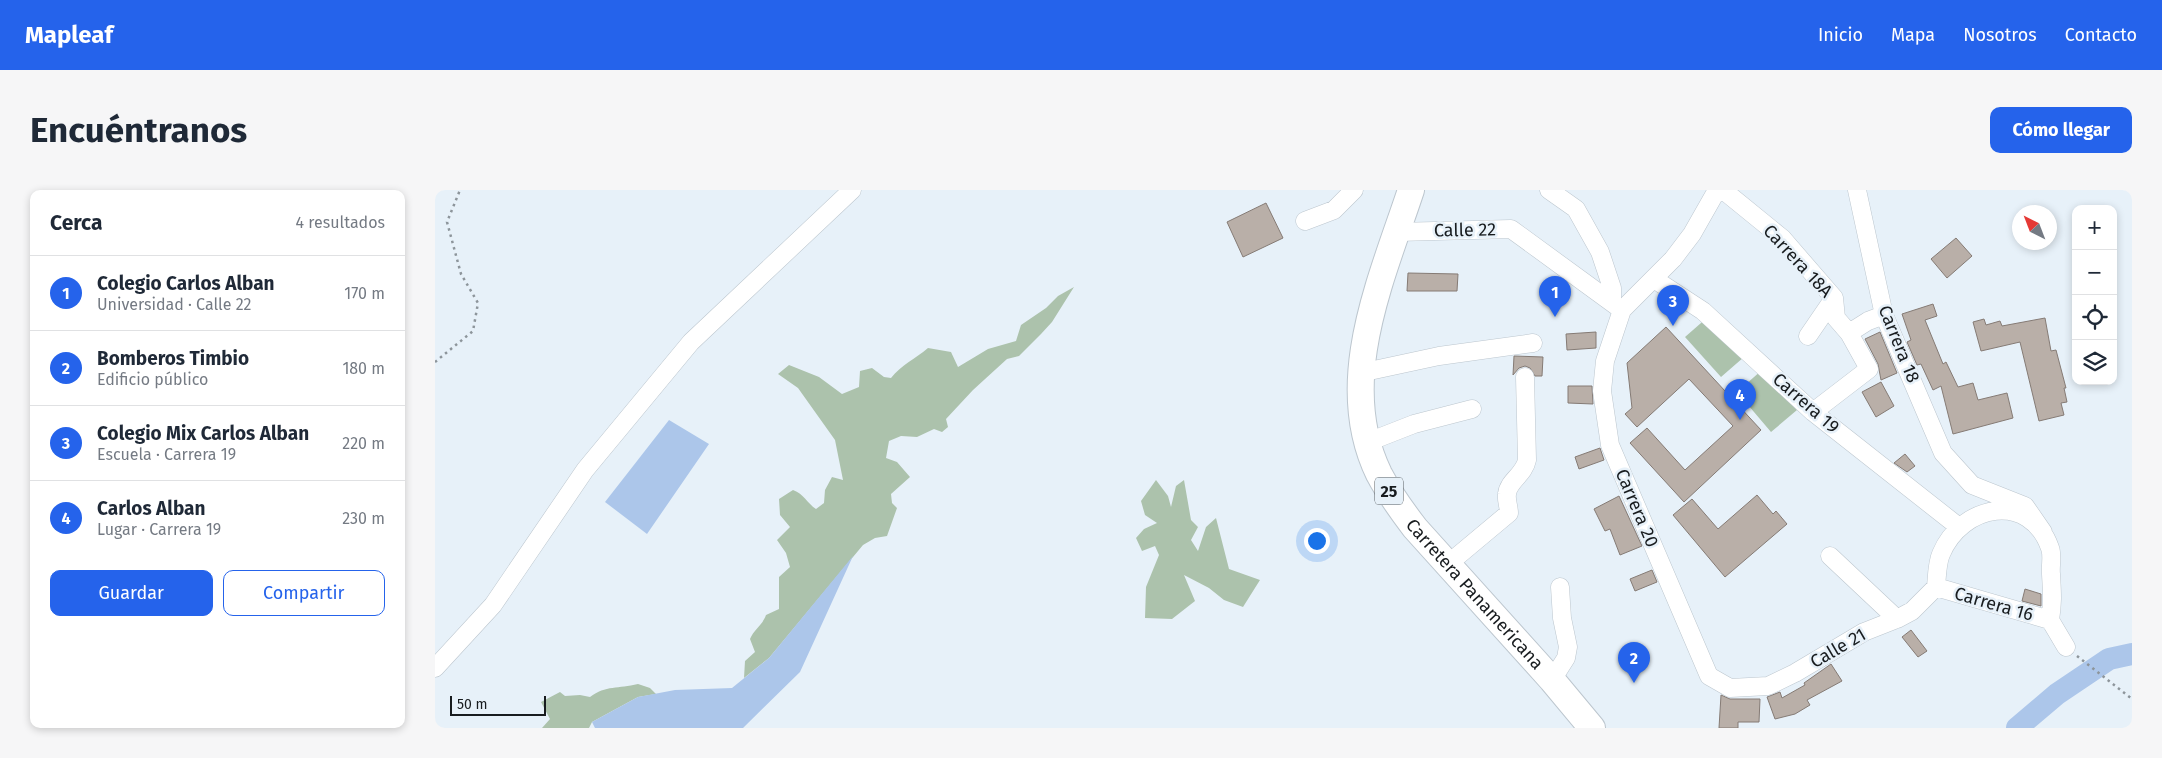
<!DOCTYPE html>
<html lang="es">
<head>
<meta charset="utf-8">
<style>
	:root { --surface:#fff; --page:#f6f6f7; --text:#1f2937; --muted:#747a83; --line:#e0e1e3; --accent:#2563eb }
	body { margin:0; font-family:"Fira Sans",sans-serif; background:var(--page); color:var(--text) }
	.controls { position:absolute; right:15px; top:15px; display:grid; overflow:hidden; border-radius:10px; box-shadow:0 2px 8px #0003 }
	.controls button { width:45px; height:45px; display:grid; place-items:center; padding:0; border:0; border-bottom:1px solid var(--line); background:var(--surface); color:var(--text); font:25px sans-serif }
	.compass { position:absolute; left:1577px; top:15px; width:45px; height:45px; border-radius:50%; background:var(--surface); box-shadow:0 2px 8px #0003; rotate:318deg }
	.scale { position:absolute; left:15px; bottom:12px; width:96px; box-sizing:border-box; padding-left:5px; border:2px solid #181c1f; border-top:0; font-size:14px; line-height:18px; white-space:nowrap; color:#181c1f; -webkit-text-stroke:4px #e7f1f9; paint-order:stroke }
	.you { position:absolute; left:881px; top:350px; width:18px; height:18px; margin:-12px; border:4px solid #fff; border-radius:50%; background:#1a73e8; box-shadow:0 0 0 8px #1a73e833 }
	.badge { display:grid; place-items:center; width:32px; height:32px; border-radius:50%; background:var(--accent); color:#fff; font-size:16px; font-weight:700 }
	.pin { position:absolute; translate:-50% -41px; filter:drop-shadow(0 1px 2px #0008) }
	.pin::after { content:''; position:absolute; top:26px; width:18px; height:15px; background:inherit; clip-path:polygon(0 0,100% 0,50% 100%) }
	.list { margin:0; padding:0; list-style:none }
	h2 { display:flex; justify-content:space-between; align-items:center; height:65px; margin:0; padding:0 20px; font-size:21px }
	h2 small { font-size:16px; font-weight:400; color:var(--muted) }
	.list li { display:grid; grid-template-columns:32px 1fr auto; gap:15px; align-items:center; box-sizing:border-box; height:75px; padding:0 20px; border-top:1px solid var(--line) }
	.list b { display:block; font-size:19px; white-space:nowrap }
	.list p { margin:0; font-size:16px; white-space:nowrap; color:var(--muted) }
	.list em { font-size:16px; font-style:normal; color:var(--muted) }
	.actions { display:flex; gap:10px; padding:15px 20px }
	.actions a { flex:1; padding:11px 0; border:1px solid var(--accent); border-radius:10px; text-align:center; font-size:18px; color:var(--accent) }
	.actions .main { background:var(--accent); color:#fff }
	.icon { flex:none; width:28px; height:28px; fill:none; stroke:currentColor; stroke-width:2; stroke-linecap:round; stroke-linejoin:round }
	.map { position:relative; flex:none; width:1697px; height:538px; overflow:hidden; border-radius:10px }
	header { display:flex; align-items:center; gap:30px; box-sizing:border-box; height:70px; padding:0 25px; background:var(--accent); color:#fff }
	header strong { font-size:24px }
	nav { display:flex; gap:28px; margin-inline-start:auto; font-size:18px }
	.intro { display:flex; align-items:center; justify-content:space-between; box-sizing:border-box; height:120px; padding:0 30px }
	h1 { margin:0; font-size:35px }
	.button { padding:12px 22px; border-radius:10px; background:var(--accent); color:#fff; font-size:18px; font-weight:700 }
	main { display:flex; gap:30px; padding:0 30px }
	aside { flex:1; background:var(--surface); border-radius:10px; box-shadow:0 2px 8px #0003 }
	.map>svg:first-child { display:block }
</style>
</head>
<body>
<header>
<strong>Mapleaf</strong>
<nav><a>Inicio</a><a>Mapa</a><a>Nosotros</a><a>Contacto</a></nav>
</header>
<div class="intro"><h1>Encuéntranos</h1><a class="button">Cómo llegar</a></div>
<main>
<aside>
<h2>Cerca<small>4 resultados</small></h2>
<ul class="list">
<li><span class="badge">1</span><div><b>Colegio Carlos Alban</b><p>Universidad · Calle 22</p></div><em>170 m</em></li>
<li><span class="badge">2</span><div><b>Bomberos Timbio</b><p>Edificio público</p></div><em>180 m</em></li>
<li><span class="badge">3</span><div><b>Colegio Mix Carlos Alban</b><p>Escuela · Carrera 19</p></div><em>220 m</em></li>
<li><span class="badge">4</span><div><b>Carlos Alban</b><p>Lugar · Carrera 19</p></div><em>230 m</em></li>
</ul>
<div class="actions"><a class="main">Guardar</a><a>Compartir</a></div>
</aside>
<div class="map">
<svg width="1697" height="538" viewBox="0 0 1697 538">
	<rect width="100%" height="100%" fill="#e7f1f9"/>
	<path fill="#acc2ac" d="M639,97L617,132L606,144L584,166L572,169L538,200L511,229L513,237L507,242L499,239L482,247L466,246L454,251L451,268L462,272L475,287L456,304L457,313L462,318L452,346L440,348L428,355L334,468L309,488L310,471L320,462L315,449C319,439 327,436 331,425L344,419V387L355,377L351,363L342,350L355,337L345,325L344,309L358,300C369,304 372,313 381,319L389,313L390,300L397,287L408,290L400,250L363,198L343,184L354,175L384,187L407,204L424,197L425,181L437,178L449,187L456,188C466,175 480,169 493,158L516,162L523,177L553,159L581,151L586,135L611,118L623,106Z
		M1274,126L1309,167L1286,187L1250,147Z
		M1327,180L1362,220L1336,242L1302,202Z
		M721,290L733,306L736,317L741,296L749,290L756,330L763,337L756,350L763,361L771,337L781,328L794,379L825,390L808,417L789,410L774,398L749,385L760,411L737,429L710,428L711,397L724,365L720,356L707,361L701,348L709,339L722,333L710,325L706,311Z
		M203,494L215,498L221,504L203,507L157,532L154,538H107L115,529L106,512L125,502L130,506L145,505L155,507C171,495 183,499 203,494Z"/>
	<path fill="#acc6ea" d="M234,230L274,254L212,344L170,312Z
		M418,366L365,482L308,538H160L157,532L203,507L240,500L297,498L334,468Z"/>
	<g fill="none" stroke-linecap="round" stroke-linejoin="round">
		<path stroke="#acc6ea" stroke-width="22" d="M1582,538L1622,504L1674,469L1697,464"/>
	</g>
	<path fill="#b9afa8" stroke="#857b75" d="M831,13L848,48L808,67L792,32Z
		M1521,48L1537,66L1512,88L1496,69Z
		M973,83L1023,84L1022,101H972Z
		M1498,114L1502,126L1490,130L1508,174L1511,172L1523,197L1538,193L1543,210L1572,203L1578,228L1518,244L1506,196L1498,200L1486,174L1482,175L1472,152L1476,150L1467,124Z
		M1610,128L1616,161L1621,160L1631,198H1629L1632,212L1626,213L1629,225L1604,231L1585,152L1546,161L1538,132L1549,129L1551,135L1565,131L1567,136Z
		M1231,137L1326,240L1249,312L1195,253L1212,238L1250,280L1298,236L1254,189L1202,237L1190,224L1197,218L1192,173Z
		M1161,142V158L1132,160L1131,144Z
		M1445,142L1462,183L1446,190L1443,174L1430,149Z
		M1079,166L1108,167L1107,186H1100L1095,178L1090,176L1084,178L1078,185Z
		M1446,192L1459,216L1441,227L1427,202Z
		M1133,196H1157L1158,214L1133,213Z
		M1165,258L1169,270L1144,279L1140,267Z
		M1470,264L1480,276L1472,282L1459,273Z
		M1322,305L1338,324L1341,321L1352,334L1290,387L1238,325L1257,309L1283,339Z
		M1184,306L1207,356L1185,365L1175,339L1170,341L1159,319Z
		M1217,380L1222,392L1200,401L1195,389Z
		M1590,399L1606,404V416L1587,411Z
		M1476,440L1492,461L1483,467L1467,447Z
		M1396,474L1407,491L1372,510L1375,515L1360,524L1340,529L1332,507L1345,502L1347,508L1370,495L1369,493Z
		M1286,505L1295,509H1325L1324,532H1303V538H1284Z"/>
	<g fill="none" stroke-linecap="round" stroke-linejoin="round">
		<defs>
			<path id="minor" d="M1114,0L1141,19L1165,62L1177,98V112
				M1282,0L1257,44L1238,69L1187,120L1170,171L1167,201L1175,255L1274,486L1295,498L1333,496L1360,483L1429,442L1462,429L1477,421L1501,397
				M1288,0L1347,48L1399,108L1401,128L1414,143L1434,179L1378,222
				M1422,0L1449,125L1508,263L1537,295L1590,316L1608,342
				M870,31L899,20L919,0
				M962,42L1076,39L1187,120
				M1219,89L1268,121L1378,222L1524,337
				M1414,143L1433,131L1449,125
				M1373,146L1399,108
				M925,183L1004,166L1098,153
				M933,252L979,234L1037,219
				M1395,366L1462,429
				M1013,374L1074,323C1074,317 1071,310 1072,304C1073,291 1089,285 1092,270L1090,187
				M1501,397C1502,387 1502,373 1506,364C1527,314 1595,301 1615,358C1618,366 1615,376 1616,384C1617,403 1618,411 1615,430
				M1501,397L1615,430L1631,457
				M0,478L58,415L150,280L256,152L417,0
				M1117,490L1131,468L1133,457L1127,428L1125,397"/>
			<g id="highway">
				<path id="s1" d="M976,0C947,88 899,192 944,284C954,303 967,321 980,338L1117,490L1157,538"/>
			</g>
		</defs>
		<use href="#minor" stroke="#bcc6ce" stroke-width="19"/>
		<use href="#highway" stroke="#bcc6ce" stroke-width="28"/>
		<path stroke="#8d959b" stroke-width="2.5" stroke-dasharray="2.5 4" stroke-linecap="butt" d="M0,172L38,141L43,113L26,84L12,32L25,0
			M1642,466L1697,509"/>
		<use href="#minor" stroke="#fff" stroke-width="18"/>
		<use href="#highway" stroke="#fff" stroke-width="26"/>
	</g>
	<g text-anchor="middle" stroke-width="5" stroke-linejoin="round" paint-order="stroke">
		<rect fill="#e7f1f9" stroke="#565c60" stroke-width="1" x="940" y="287.5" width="28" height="27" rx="4"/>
		<g font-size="16" font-weight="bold" fill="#181c1f">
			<text x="954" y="307">25</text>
		</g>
		<g font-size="18" fill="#181c1f" stroke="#e7f1f9">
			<text transform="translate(1030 40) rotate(-1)" y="6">Calle 22</text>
			<text transform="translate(1363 71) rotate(47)" y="6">Carrera 18A</text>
			<text transform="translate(1464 154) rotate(68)" y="6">Carrera 18</text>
			<text transform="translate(1371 213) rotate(41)" y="6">Carrera 19</text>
			<text transform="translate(1202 318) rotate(67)" y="6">Carrera 20</text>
			<text dy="6" stroke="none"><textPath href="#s1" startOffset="448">Carretera Panamericana</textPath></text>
			<text transform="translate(1559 414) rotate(16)" y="6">Carrera 16</text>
			<text transform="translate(1403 458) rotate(-30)" y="6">Calle 21</text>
		</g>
	</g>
</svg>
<div class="controls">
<button>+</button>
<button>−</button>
<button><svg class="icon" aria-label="locate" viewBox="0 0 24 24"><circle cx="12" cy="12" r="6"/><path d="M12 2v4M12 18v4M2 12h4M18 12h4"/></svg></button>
<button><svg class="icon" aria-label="layers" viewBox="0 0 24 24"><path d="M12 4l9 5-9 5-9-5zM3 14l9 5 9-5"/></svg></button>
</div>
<svg class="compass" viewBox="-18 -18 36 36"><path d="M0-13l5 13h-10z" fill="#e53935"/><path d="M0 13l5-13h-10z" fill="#747a83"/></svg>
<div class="scale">50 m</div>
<div class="you"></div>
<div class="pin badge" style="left:1120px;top:127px">1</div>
<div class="pin badge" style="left:1199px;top:493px">2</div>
<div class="pin badge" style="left:1238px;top:136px">3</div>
<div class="pin badge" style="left:1305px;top:230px">4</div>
</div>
</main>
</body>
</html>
